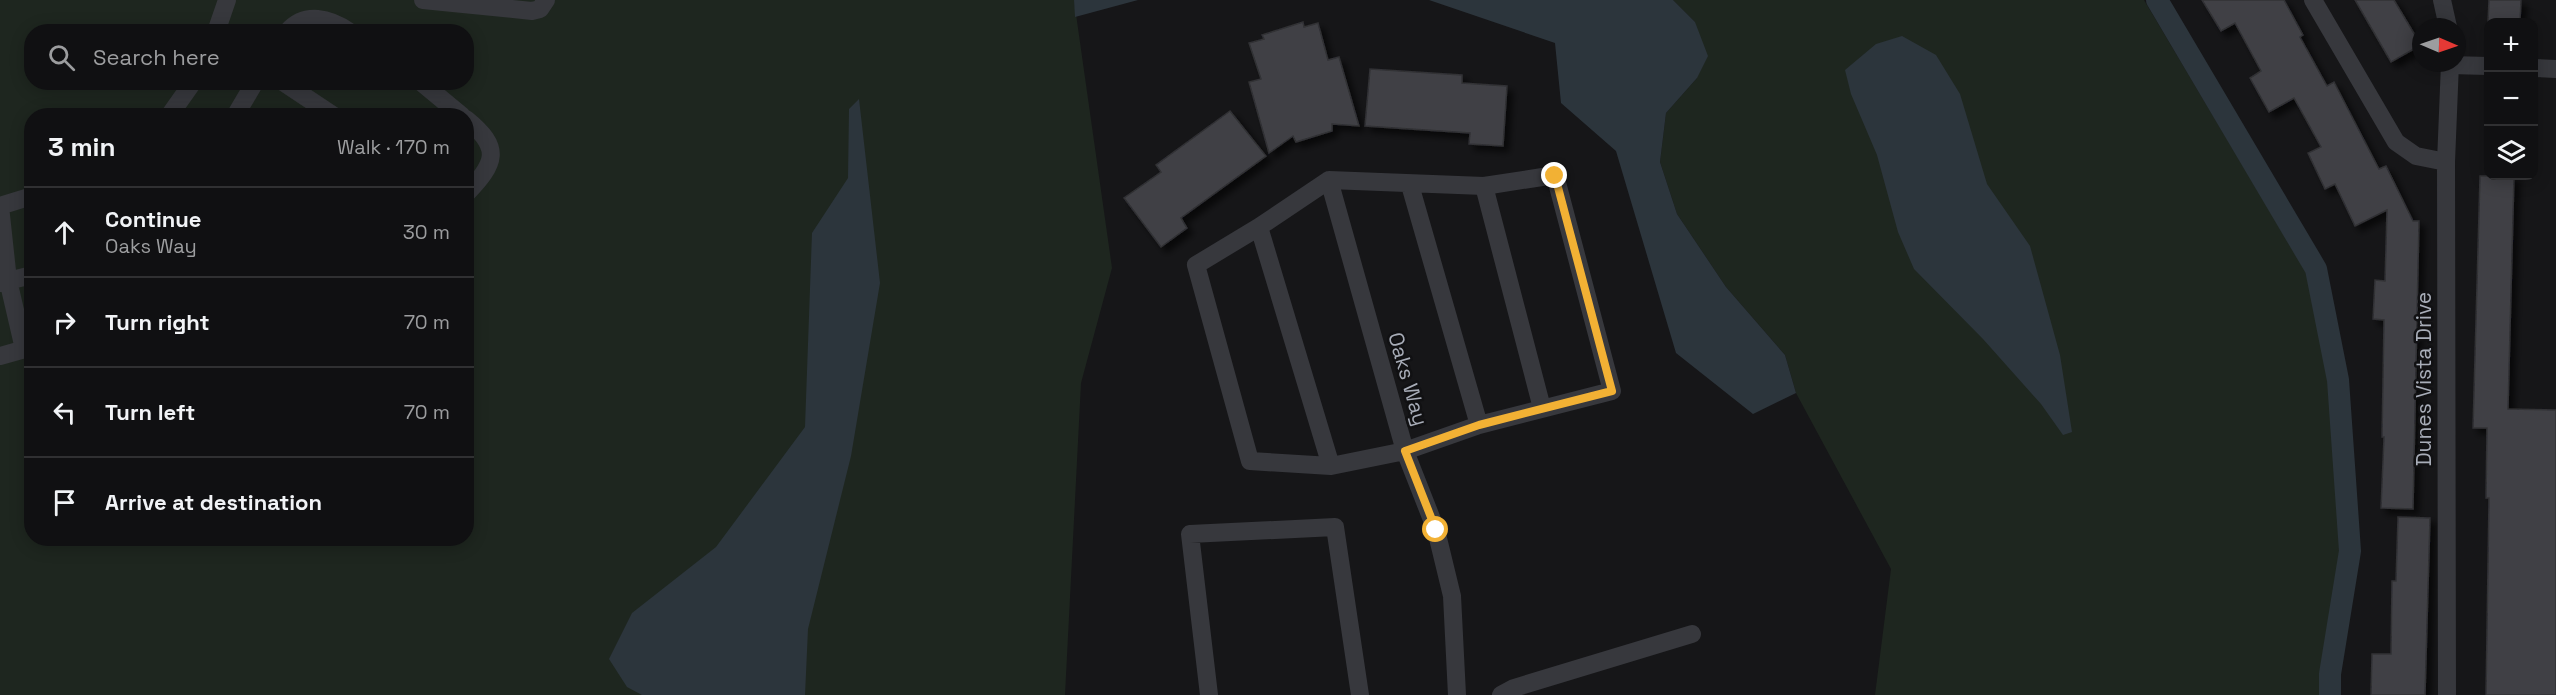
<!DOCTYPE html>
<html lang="en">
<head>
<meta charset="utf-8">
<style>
	:root { --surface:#101012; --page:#1e1e20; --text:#f1f3f6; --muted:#9c9d9f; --line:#303032 }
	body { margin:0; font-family:"Space Grotesk",sans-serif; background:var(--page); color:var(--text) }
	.controls { position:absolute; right:18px; top:18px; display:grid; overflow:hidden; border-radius:12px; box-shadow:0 3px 15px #0003 }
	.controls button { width:54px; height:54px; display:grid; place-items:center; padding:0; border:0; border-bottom:2px solid var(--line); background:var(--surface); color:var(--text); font:30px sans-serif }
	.compass { position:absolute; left:2412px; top:18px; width:54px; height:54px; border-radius:50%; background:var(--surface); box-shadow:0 3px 15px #0003; rotate:92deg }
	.stop { position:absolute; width:18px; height:18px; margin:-14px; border:4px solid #f2b134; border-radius:50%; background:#fff }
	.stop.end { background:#f2b134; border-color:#fff; box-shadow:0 2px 6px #0008 }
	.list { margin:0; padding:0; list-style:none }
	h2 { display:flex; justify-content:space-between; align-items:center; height:78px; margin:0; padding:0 24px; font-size:26px }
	h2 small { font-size:20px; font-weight:400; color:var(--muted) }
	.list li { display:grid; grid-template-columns:39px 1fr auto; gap:18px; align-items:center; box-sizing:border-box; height:90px; padding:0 24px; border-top:2px solid var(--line) }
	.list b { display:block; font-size:22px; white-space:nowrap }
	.list p { margin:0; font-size:20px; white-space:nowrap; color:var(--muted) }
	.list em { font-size:20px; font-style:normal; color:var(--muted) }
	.icon { flex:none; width:33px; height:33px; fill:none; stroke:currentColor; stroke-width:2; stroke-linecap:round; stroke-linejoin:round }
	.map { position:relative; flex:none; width:2556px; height:695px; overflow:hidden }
	.search { position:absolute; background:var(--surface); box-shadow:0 3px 15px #0003; left:24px; top:24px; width:450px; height:66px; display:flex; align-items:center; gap:15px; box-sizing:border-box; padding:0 21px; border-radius:24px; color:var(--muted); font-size:22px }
	.panel { position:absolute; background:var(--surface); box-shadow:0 3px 15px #0003; left:24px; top:108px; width:450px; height:438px; border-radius:24px }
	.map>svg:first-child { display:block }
</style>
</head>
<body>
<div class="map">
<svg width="2556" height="695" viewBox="0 0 2556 695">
	<defs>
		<filter id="shadow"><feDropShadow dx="5.5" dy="5.5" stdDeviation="3" flood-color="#0009"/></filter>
	</defs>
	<rect width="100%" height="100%" fill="#161618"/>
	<path fill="#1e261f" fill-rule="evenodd" d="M0,0H1074L1112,268L1081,383L1065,695H0ZM32,32H466V82H32ZM32,116H466V538H32Z
		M1673,0H2144L2306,272L2331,382L2342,548L2322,695H1875L1891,569L1796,393L1785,355L1726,287L1677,214L1660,162L1666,113L1697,78L1695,22Z"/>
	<path fill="#2c353c" d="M1074,0H1138L1075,17Z
		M1429,0H1673L1695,22L1708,56L1697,78L1666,113L1660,162L1677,214L1726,287L1785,355L1796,393L1753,414L1676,353L1616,151L1561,103L1555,43Z
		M1902,36L1936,55L1960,94L1987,184L2030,246L2060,355L2072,432L2063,435L2041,404L1983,339L1914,269L1898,232L1877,155L1851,94L1845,70L1876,44Z
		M859,99L880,283L851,456L808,629L805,695H642L627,687L609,659L632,613L716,547L805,427L812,233L848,178L849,109Z"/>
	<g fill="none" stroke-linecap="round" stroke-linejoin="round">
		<path stroke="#2c353c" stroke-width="22" d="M2157,0L2316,269L2338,380L2350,551L2330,674V695"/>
	</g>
	<path fill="#404145" stroke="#303034" stroke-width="1.5" filter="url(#shadow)" d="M2202,0H2284L2303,35L2300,37L2327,86L2334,82L2379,169L2386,166L2413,221H2419L2413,509L2381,508L2384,437H2382L2384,320L2373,319L2375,280L2385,281L2387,210L2355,226L2335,184L2325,189L2308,153L2321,147L2294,98L2269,112L2250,78L2261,71L2235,23L2221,31Z
		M2355,0H2394L2421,45L2391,62Z
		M2489,0H2521L2520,22H2488Z
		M1303,22L1304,27L1318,23L1328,60L1339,57L1359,126L1332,124V131L1296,142L1293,136L1269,153L1249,82L1261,79L1249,43L1264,39L1262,35Z
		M1370,69L1462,75V83L1507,86L1503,146L1469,144L1470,133L1365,126Z
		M1230,111L1266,156L1181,218L1187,228L1161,247L1124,198L1161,172L1156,165Z
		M2480,176H2514L2508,409L2556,410V695H2486L2489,498H2486L2487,428H2473Z
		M2398,517L2430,518L2425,695H2371L2372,654H2391L2392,581H2396Z"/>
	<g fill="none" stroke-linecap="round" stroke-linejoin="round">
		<path stroke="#37383d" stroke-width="18" d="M423,0L532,11L540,9L546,0
			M2313,0L2396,142L2416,156L2446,162
			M2442,0L2448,27
			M216,32L227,0
			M287,32C305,11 330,18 350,32
			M2450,65L2488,66
			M2534,68L2556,69
			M283,82L334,116
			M421,82L462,116
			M169,116L193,82
			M235,116L255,82
			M466,119C502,148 496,163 466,194
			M1555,175L1612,391L1479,425L1405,451L1331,466L1250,461L1196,265L1259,227L1329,180L1484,186Z
			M1329,180L1405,451L1436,530L1452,596L1457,695
			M1410,185L1479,425
			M1484,186L1542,408
			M0,206L8,280L24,349
			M0,206L32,196
			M1259,227L1331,466
			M0,283L32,275
			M0,356L32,347
			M1209,695L1190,534L1335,527L1360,695
			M1501,695L1514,688L1692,634
			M2447,695L2446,162L2450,63"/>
	</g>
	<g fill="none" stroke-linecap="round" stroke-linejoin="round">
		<path stroke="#f2b134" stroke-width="8" d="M1436,530L1405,451L1479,425L1612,391L1555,176"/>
	</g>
	<g text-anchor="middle" stroke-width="5" stroke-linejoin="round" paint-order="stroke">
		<g font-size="21" fill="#a8adb8" stroke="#111113">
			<text transform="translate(1408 379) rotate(74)" y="7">Oaks Way</text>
			<text transform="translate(2424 379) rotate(-90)" y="7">Dunes Vista Drive</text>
		</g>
	</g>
</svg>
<div class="controls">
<button>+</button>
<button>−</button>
<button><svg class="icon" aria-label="layers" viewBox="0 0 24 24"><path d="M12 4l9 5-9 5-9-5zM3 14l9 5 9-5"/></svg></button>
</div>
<svg class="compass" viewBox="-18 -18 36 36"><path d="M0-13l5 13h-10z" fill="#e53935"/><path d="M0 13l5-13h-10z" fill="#9c9d9f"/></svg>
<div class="stop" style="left:1436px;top:530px"></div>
<div class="stop end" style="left:1555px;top:176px"></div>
<div class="search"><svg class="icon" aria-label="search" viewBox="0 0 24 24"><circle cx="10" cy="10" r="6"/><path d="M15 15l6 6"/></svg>Search here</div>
<section class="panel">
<h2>3 min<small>Walk · 170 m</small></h2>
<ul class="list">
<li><svg class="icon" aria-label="ahead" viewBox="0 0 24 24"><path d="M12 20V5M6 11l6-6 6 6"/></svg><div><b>Continue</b><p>Oaks Way</p></div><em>30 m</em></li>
<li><svg class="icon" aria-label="right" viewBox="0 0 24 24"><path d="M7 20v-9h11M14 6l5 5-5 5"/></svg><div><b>Turn right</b></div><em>70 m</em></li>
<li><svg class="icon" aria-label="left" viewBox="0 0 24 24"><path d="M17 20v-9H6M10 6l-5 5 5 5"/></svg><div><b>Turn left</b></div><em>70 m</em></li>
<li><svg class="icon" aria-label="arrive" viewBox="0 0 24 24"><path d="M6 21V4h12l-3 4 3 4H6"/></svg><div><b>Arrive at destination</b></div></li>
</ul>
</section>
</div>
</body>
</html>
